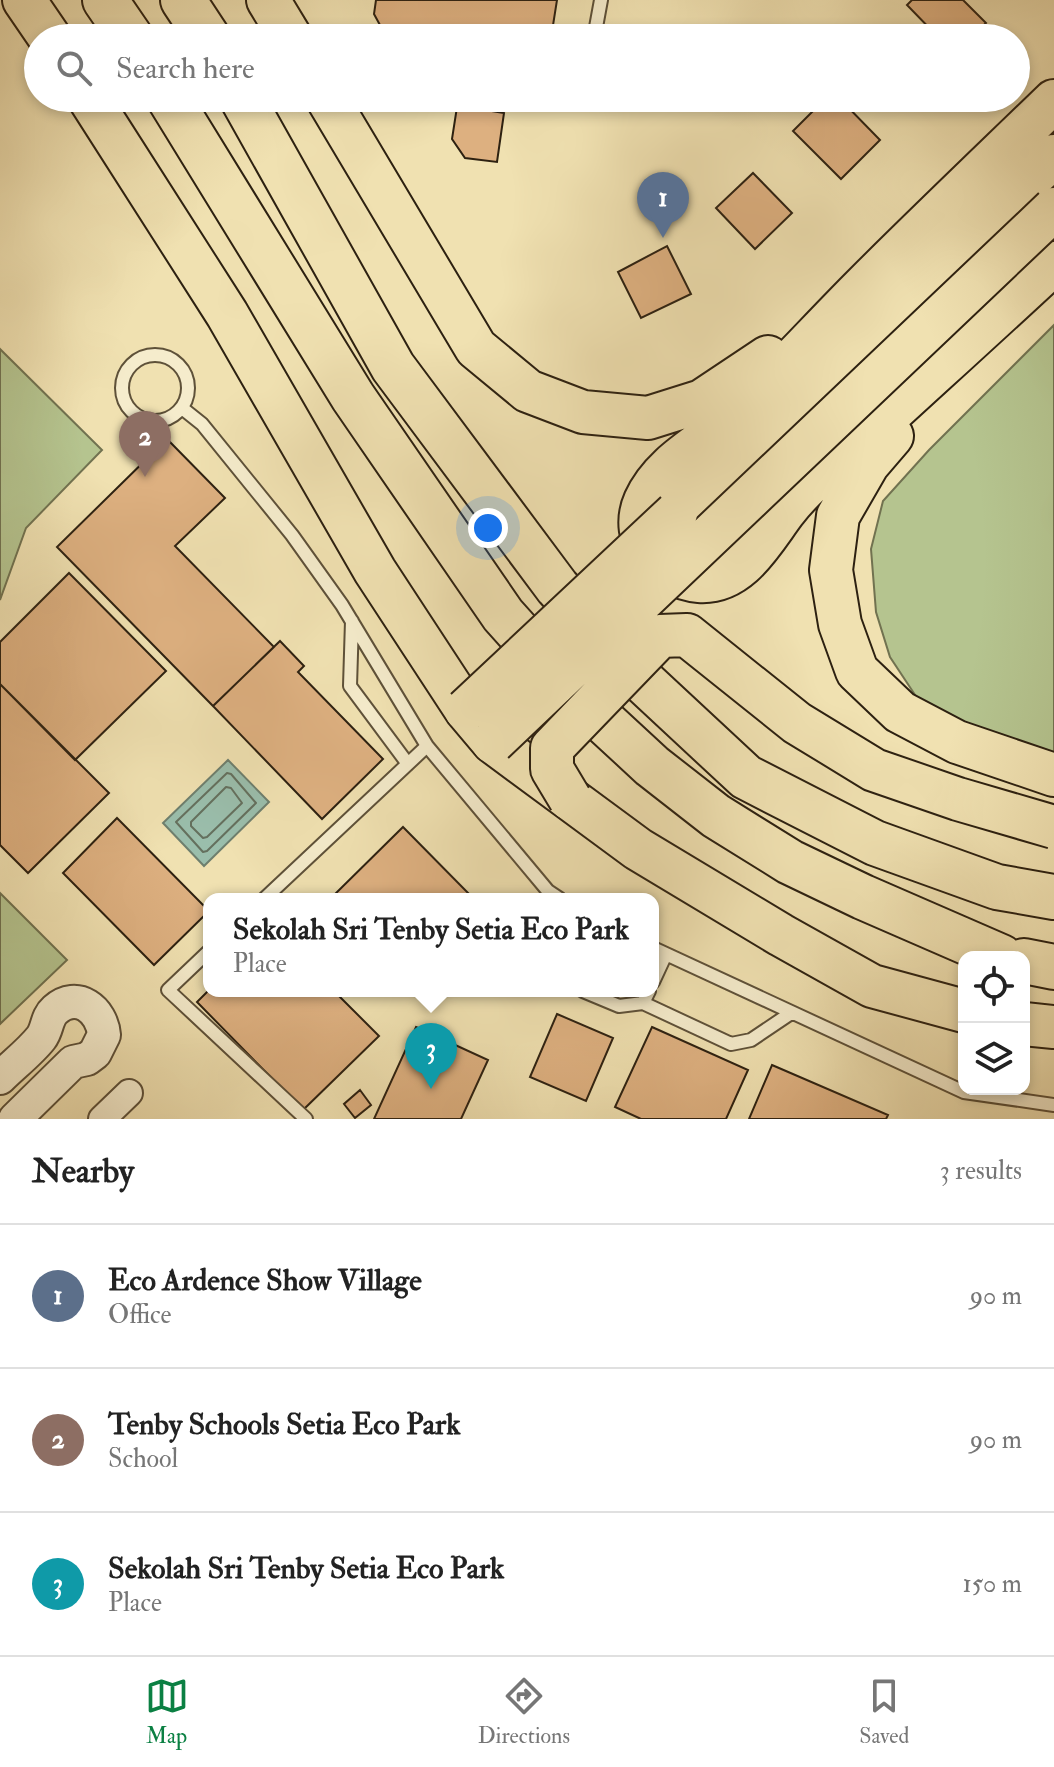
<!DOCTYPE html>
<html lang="en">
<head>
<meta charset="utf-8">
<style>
	:root { --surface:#fff; --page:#f6f6f6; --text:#222; --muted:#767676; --line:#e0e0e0; --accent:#0b8043 }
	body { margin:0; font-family:"IM FELL Double Pica",serif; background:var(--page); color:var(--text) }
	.controls { position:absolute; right:24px; bottom:24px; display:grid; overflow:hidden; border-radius:16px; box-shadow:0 4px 12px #0003 }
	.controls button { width:72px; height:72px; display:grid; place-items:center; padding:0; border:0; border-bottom:2px solid var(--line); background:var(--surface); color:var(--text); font:40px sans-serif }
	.you { position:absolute; left:488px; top:528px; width:28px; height:28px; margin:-20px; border:6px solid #fff; border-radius:50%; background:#1a73e8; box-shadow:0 0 0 12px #1a73e833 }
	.badge { display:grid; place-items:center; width:52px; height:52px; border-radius:50%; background:var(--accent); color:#fff; font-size:26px; font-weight:700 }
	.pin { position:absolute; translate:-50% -66px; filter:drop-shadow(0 2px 4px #0008) }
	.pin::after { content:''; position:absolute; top:42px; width:28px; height:24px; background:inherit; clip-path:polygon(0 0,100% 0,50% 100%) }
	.popup { position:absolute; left:203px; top:893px; width:456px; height:104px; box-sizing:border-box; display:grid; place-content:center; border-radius:16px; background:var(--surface); filter:drop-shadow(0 2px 6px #0005); font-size:26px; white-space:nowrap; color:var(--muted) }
	.popup b { font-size:30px; color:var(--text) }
	.popup::after { content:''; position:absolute; left:50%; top:100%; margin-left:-16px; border:16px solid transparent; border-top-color:var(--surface) }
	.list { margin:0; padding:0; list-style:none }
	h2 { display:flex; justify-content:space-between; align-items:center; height:104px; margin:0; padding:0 32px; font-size:34px }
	h2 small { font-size:26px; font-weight:400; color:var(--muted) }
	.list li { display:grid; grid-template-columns:52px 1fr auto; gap:24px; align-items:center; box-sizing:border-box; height:144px; padding:0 32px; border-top:2px solid var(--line) }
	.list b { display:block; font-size:30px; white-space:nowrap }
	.list p { margin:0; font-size:26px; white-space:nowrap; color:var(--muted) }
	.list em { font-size:26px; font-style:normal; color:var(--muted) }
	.icon { flex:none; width:44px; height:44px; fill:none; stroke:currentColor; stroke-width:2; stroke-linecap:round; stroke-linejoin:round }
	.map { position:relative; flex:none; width:1054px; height:1119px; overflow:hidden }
	.search { position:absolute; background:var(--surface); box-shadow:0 4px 12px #0003; left:24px; right:24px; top:24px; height:88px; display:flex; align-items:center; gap:20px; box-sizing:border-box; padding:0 28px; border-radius:44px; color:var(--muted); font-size:30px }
	.sheet { height:536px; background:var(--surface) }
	nav { display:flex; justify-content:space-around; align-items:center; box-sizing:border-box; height:112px; border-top:2px solid var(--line); background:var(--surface); font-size:22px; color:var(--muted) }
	nav a { display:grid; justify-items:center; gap:4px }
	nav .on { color:var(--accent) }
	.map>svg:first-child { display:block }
</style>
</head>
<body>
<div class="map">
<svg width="1054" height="1119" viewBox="0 0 1054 1119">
	<rect width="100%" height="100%" fill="#f0e1b1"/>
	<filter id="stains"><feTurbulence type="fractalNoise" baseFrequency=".0025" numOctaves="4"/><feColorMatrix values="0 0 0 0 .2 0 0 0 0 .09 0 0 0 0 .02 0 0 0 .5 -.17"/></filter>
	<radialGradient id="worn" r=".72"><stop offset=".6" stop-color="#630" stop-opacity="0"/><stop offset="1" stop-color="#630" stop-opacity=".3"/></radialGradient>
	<path fill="#b5c48f" stroke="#717250" stroke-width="2" d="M1054,325V762L929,716L890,657L876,612L871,549L883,501L929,450Z
		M0,349L102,450L26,528L0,600Z
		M0,893L67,960L0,1024Z"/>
	<path fill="#9abeac" stroke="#6e7f6e" stroke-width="2" d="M228,760L269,802L204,866L163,823Z"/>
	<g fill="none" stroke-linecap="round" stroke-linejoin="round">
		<path stroke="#64705e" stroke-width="2" d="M227,773L231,774L256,803L207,851L203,852L176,822Z
			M226,787L231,788L242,803L207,837L203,838L191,826V822Z"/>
	</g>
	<path fill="#ddb080" stroke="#2d2111" stroke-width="2" d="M376,0H557L551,38H387L374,14Z
		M912,0H963L986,23L970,38H939L907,5Z
		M419,98H493L491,111L504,113L497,162L465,158L452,139L457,107L418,102Z
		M826,98H839L880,140L841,179L793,131Z
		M753,173L792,213L755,249L716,208Z
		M667,246L691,294L641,318L618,272Z
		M167,439L225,498L175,546L274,647L213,706L57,547Z
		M69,573L166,671L75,760L0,684V642Z
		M280,641L304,666L298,672L383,759L322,819L213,706Z
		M0,684L109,793L28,873L0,845Z
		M117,818L209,911L154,965L63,873Z
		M403,827L474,899H330Z
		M209,990L334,991L379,1036L303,1110L197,1002Z
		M557,1014L613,1038L586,1101L530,1077Z
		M416,1027L488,1060L461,1119H374Z
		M652,1027L748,1070L726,1119H641L615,1107Z
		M772,1065L888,1115L886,1119H749Z
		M360,1090L371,1105L355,1118L344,1104Z"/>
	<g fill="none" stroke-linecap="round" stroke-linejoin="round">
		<defs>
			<path id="service" d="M594,38L601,0
				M122 388a33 33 0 1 1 66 0a33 33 0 1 1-66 0Z
				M182,408L202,424L292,535L342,605L427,746L548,891L560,899
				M352,621L350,686L408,764
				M264,899L427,746
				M653,948L964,1092L1054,1105
				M209,951L168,990L306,1119
				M653,982L666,954
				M583,991L619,1006L643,1003L649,991
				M643,1003L731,1044L751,1040L791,1013"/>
			<path id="minor" d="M102,1119L129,1093"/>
			<path id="tertiary" d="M0,1078C13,1065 30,1052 41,1038C48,1029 46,1018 55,1010C77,990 102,1010 104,1035L95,1053L87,1059L73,1062L15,1119"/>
			<path id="trunk" d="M24,0L50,38
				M268,0L291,38
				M89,98L227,314L375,571L466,710L493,742L638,849L781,935L872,986L964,1011
				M327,98L476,348L528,391L583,412L648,418L702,401L768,357
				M1054,101C990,163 926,224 864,286C821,329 781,374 737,415C706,443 663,461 645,501C628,539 660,578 699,581C740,584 763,540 784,512C807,481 843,456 872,430C933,374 994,319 1054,263
				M892,436L868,464L838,516L831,570L840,624L857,671L900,712L957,742L1054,775
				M676,513L1054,156
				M1024,1024L1054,1027"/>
			<path id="motorway" d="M105,0L131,38
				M183,0L208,38
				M169,98L353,397L503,615L573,693L652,766L716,816L790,862L863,897L1001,957
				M242,98L393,367L557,587L646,684L746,777L875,843L997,887L1054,897
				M1024,961L1054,967"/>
		</defs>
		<use href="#service" stroke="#5e5139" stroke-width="16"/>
		<use href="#minor" stroke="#5e5139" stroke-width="30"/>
		<use href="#tertiary" stroke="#5e5139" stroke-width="36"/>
		<use href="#trunk" stroke="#2d2111" stroke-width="46"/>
		<use href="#motorway" stroke="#2d2111" stroke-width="48"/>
		<use href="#service" stroke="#f5eccc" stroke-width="12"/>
		<use href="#minor" stroke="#f5eccc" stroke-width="26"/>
		<use href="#tertiary" stroke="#f5eccc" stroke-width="32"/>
		<use href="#trunk" stroke="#f0e1b1" stroke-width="42"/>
		<use href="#motorway" stroke="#f0e1b1" stroke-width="44"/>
		<defs>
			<path id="trunk-bridge" d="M466,710L676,513
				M493,742L1054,209
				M570,799L552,769V748L660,636L687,635L797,723L874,770L958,799L1054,827"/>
		</defs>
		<use href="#trunk-bridge" stroke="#2d2111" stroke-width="46" stroke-linecap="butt"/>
		<use href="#trunk-bridge" stroke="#f0e1b1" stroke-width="42"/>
	</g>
	<rect width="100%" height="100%" filter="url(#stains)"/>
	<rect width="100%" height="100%" fill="url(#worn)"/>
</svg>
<div class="controls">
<button><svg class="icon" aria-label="locate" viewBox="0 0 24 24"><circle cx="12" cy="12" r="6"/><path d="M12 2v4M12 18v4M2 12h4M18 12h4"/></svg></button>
<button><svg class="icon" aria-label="layers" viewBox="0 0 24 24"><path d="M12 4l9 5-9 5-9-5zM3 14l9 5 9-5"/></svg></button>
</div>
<div class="you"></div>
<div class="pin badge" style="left:663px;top:238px;background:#5c6f8a">1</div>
<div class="pin badge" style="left:145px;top:477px;background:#8d6e63">2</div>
<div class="pin badge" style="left:431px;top:1089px;background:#0f9aa8">3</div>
<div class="popup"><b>Sekolah Sri Tenby Setia Eco Park</b>Place</div>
<div class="search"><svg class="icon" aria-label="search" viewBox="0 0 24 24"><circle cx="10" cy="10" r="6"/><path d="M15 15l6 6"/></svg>Search here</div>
</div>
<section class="sheet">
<h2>Nearby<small>3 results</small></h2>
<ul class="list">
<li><span class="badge" style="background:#5c6f8a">1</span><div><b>Eco Ardence Show Village</b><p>Office</p></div><em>90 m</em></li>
<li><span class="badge" style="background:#8d6e63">2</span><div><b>Tenby Schools Setia Eco Park</b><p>School</p></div><em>90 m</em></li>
<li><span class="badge" style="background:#0f9aa8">3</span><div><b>Sekolah Sri Tenby Setia Eco Park</b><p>Place</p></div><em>150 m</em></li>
</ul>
</section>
<nav>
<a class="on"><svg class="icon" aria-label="map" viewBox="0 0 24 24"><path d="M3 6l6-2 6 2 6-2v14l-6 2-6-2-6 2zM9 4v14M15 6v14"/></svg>Map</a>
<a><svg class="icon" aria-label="directions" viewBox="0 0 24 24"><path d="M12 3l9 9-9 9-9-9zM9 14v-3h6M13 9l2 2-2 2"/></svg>Directions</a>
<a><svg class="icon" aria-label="saved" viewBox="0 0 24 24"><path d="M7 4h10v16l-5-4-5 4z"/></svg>Saved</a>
</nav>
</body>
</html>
